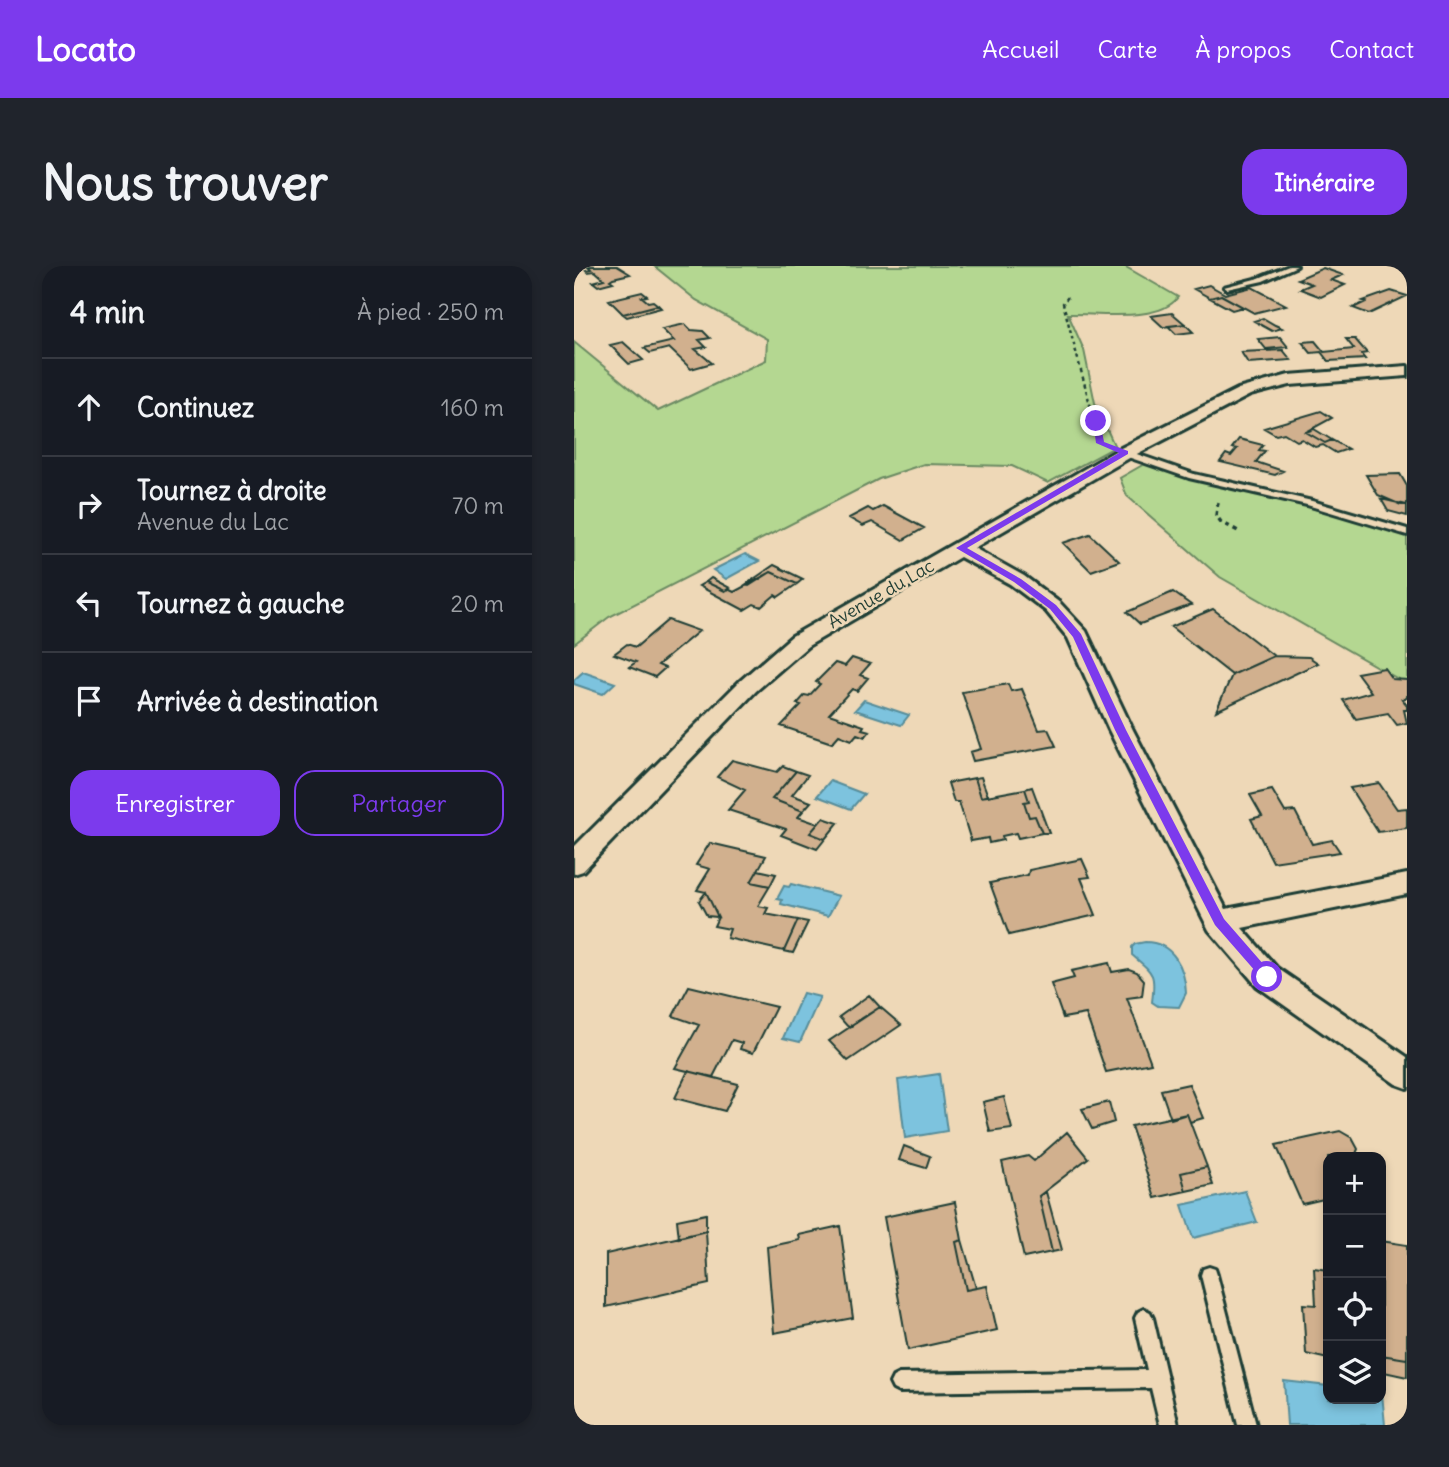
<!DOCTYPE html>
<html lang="fr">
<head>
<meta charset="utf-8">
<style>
	:root { --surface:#171b24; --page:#20242c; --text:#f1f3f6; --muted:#9ea1a6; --line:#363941; --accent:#7c3aed }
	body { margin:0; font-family:Delius,sans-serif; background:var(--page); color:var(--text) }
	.controls { position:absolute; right:21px; bottom:21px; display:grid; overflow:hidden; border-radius:14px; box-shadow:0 4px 10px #0003 }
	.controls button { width:63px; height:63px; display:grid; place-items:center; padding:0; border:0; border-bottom:2px solid var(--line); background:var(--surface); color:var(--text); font:35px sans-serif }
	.stop { position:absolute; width:21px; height:21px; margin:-16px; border:5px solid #7c3aed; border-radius:50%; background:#fff }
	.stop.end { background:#7c3aed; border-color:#fff; box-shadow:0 2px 7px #0008 }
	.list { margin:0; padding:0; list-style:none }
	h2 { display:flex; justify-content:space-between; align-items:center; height:91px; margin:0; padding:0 28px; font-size:30px }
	h2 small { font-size:23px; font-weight:400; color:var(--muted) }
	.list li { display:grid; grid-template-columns:46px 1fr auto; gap:21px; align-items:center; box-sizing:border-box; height:98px; padding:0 28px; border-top:2px solid var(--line) }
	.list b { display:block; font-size:26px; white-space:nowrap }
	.list p { margin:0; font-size:23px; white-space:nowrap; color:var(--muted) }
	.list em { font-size:23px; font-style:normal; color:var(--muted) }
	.actions { display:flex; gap:14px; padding:21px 28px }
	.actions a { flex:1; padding:16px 0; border:2px solid var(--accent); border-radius:21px; text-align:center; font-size:24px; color:var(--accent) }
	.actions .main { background:var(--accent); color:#fff }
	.icon { flex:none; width:38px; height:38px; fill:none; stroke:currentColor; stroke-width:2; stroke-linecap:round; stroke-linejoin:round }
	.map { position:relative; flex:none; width:833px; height:1159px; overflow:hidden; border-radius:21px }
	header { display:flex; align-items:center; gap:42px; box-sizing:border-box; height:98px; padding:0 35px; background:var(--accent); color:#fff }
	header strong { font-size:33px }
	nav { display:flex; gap:38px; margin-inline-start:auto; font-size:24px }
	.intro { display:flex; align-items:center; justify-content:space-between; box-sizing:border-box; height:168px; padding:0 42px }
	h1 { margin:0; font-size:49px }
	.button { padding:18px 32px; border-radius:21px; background:var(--accent); color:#fff; font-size:24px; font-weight:700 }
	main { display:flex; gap:42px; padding:0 42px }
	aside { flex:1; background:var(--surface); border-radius:21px; box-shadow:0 4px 10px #0003 }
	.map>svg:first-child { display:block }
</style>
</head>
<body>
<header>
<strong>Locato</strong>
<nav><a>Accueil</a><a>Carte</a><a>À propos</a><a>Contact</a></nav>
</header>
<div class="intro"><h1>Nous trouver</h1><a class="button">Itinéraire</a></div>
<main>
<aside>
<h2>4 min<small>À pied · 250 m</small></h2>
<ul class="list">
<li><svg class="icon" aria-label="ahead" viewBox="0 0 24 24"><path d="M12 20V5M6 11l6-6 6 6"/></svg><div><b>Continuez</b></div><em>160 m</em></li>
<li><svg class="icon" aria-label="right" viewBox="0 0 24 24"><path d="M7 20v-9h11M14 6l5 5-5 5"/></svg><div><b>Tournez à droite</b><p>Avenue du Lac</p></div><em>70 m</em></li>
<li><svg class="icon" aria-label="left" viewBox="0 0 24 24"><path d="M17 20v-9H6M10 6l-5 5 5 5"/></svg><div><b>Tournez à gauche</b></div><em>20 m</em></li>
<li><svg class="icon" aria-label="arrive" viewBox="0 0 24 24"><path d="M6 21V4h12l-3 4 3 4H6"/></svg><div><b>Arrivée à destination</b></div></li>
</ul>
<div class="actions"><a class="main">Enregistrer</a><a>Partager</a></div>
</aside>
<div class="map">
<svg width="833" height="1159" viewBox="0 0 833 1159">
	<rect width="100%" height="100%" fill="#eed8b7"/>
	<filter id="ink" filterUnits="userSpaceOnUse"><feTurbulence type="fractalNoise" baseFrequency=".0143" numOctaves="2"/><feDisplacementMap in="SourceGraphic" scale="14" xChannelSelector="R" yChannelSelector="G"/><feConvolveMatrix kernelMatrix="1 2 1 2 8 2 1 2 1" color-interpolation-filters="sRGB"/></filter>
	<g filter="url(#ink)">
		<path fill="#b4d791" stroke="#6a8a62" stroke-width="2" d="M80,0H550L604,31C586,57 523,47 494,48L510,84L521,137L541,181L474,217L438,200L350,198L305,213L35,351L0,378V76L84,145L192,94L193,73L122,34Z
			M572,197L833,268V418L646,311L553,230L546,212Z"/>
		<path fill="#7dc3de" stroke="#578d9a" stroke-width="2" d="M171,288L185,295L152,313L139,304Z
			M9,406L41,417L29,428L0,418V414Z
			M290,434L335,449L327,459L281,444Z
			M256,515L290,528L277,543L243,530Z
			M217,618L265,630L254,650L207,638L208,634L203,633L210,620L215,621Z
			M571,676C599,676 611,702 612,727L605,741L584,740L578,736C582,707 579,707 558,689V681L561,678Z
			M229,727L246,731L226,776L209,772Z
			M365,808L373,865L331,872L324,814Z
			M671,925L683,956L619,972L608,939Z
			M710,1115L754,1120V1133H807L808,1127L811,1159H713Z"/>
		<path fill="#d1b08e" stroke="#1f3d34" stroke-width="2" d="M14,0H43L56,8L39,12L36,14L39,16L24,20L19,16L30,13L21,5L14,6L12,4L17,3Z
			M749,2L769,9L757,14L771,19L747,31L726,23L738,18L724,13Z
			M635,19L651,28L678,21L712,39L680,47L647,29L636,32L620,23Z
			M817,25L833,30L795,48L779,42L792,36L789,35Z
			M68,26L73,30L68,31L74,36L79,35L84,39L49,48L35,34Z
			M647,29L669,41L658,44L636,32Z
			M84,39L87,42L53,51L49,48Z
			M598,47L611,58L589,61L577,50Z
			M689,52L701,59L708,62L698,65L680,55Z
			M111,58L117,64L129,65L136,72L125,74L132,81L121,83L138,97L117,103L95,82L76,87L70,82L100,75L88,63Z
			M611,58L619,66L602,68L594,60Z
			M706,71L714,81L692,83L684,73Z
			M772,73H781L793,87L787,88L791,93L754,95L747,86L737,87L728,76L741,75L750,86L780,83Z
			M49,76L69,94L55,98L36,79Z
			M709,84L717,94L674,97L667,86Z
			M747,145L758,152L732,166L751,177L758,174L774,183L762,187L749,179L741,181L728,173L723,175L710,167L702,169L690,162Z
			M740,163L758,174L751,177L732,166Z
			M665,173L689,179L685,184L691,185L682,196L709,205L701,209L646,196L652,188L657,190L663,183L658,182Z
			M826,208L833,220V239H827L804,229L792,209Z
			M807,233L833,239V250L814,245Z
			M309,240L350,262L329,274L298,256L289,260L275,252L294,242L299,245Z
			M516,268L545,295L517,305L489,277Z
			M200,299L229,313L223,318L197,306L175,320L171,319Z
			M197,306L223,318L204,331L201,329L187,341L180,338L170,344L125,320L132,316L151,325L154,323L160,326Z
			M137,312L156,322L151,325L132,316Z
			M599,326L617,339L566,358L553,346Z
			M639,343L700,390L658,409L597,361Z
			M94,354L125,365L84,399L91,402L81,411L55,401L62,396L40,388L53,378L62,381Z
			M700,390L735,391L744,397L642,445L658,409Z
			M278,392L296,398L286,409L294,412L283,425L278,423L255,448L290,460L288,463L296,465L291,471L283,468L278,474L265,469L258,477L207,460L227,439L223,438L231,429L235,430L246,418L242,416L261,397L271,400Z
			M810,402L818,413L833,414V432L828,433L833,439V444H830L833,457L823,459L814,447L782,453L769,434L797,426L783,407Z
			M434,418L437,425L448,423L465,464L474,463L482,480L399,495L396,486L407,483L388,426Z
			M158,494L203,506L209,500L222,505L198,533L229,545L224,551L244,558L236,567L251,573L243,583L207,569L212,563L154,544L171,524L143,511Z
			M222,505L234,509L218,529L237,536L229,545L198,533Z
			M407,511L414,530L407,531L401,512Z
			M401,512L407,531L451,523L455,535L450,536L455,551L461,550L468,567L444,572L442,567L428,570L429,574L415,577L414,572L397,575L385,536H380L374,517Z
			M805,517L823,543L833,542V562L804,566L776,522Z
			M458,521L475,567H468L461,550L455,551L450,536L455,535L451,523Z
			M698,524L711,546L721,545L738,578L758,574L766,586L699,596L677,553L688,550L676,529Z
			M249,552L264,557L251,573L236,567Z
			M136,577L192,590L177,616L196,620L184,640L194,642L191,648L224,654L210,685L153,672L156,663L140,660L144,651L132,626L123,624L136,603L122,599Z
			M508,593L516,611L507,612L522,649L435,669L416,617L454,609L455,604Z
			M184,604L202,608L196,620L177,616Z
			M132,626L144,651L133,650L125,635Z
			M224,654L234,656L219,687L210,685Z
			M535,697L538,706L555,703L563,706L570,714L568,730L553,732L577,797L532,806L512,748L489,752L477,718L500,712L497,705Z
			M115,720L202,741L179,787L166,783L168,777L158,774L139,811L101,802L125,759L99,750Z
			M295,729L306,741L274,761L265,751Z
			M306,741L327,759L274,795L255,775Z
			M114,805L164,818L151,845L101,832Z
			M615,818L629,852L616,856L613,848L597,853L587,824Z
			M430,831L438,863L416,866L409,836Z
			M535,836L540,856L518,863L508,843Z
			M613,848L633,901L607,907L612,925L581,932L557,860Z
			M766,865L778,872L784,883L781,890L754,891V932L728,938L702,879Z
			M493,866L514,892L465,930L478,986L450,992L428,896L454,890L460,895Z
			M330,880L356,890L352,902L325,894Z
			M633,901L639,919L612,925L607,907Z
			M472,926L488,984L478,986L465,930Z
			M381,936L388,974L382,976L392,1024L413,1020L423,1064L334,1084L310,951Z
			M132,948V965L105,972L103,954Z
			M266,960L279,1052L200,1067L193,981L226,974L225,969Z
			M132,965L135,1018L32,1041V988Z
			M388,974L402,1022L392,1024L382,976Z
			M807,975L833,979V1093L807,1089Z
			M740,1002L754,1004V1093L732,1088L729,1038L742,1039Z
			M807,1089L833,1093V1111L810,1106Z"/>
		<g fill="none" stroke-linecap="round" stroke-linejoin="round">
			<defs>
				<path id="lane" d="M715,0H723L689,15L653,23L650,21L685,12Z
					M548,185H554L620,208L738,235L833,263V269L733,239L615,212L548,189Z
					M635,1001L641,1003L643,1009L682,1159H664L627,1009L629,1003Z
					M570,1043L576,1046L579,1052L604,1159H586L577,1122L325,1126L319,1123L316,1117L319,1111L325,1108L573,1104L561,1052L564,1046Z"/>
				<path id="street" d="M833,100V110L716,119L676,129L557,191L400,282L450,310L486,337L512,365L559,464L652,643L833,608V628L668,662L703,702L833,791V822L822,818L683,720L635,664L535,464L494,372L472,345L436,318L386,291L234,380L182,425L9,605L0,608V581L166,415L218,370L545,183L664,123L715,109Z"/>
			</defs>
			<use href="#lane" stroke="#1f3d34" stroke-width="6"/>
			<use href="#street" stroke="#1f3d34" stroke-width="6"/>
			<path stroke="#1f3d34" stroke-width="2.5" stroke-dasharray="3.5 3.5" stroke-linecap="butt" d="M494,31L489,37L526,176"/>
			<path stroke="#1f3d34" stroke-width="3.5" stroke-dasharray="4.5 4.5" stroke-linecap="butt" d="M644,236L642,249L647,256L666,266"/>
			<use href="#lane" fill="#eed8b7" fill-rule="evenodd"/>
			<use href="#street" fill="#eed8b7" fill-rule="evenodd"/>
		</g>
	</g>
	<path fill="#7c3aed" d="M522,153L526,155L530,176L554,185V188L393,282L447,313L482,339L507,368L552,464L650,653L697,707V714H689L641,659L541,464L499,371L476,343L440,316L382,282L545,187L522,177L519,155Z"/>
	<g text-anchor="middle" stroke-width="5" stroke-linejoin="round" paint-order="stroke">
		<g font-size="18" fill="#1f3d34" stroke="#eed8b7">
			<text transform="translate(307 328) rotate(-30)" y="6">Avenue du Lac</text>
		</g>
	</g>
</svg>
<div class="controls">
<button>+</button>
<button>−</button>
<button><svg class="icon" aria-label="locate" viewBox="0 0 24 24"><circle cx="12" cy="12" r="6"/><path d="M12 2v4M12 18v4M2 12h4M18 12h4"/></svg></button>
<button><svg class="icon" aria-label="layers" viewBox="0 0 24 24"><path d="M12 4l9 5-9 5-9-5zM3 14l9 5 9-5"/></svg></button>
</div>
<div class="stop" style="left:693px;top:711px"></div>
<div class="stop end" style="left:522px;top:155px"></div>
</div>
</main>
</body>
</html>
